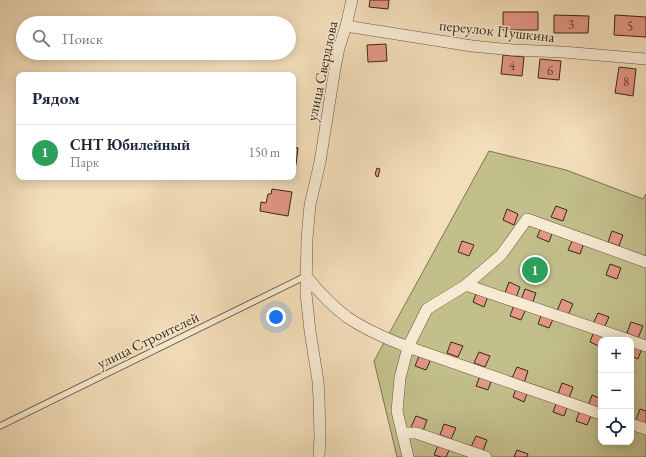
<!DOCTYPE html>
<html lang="ru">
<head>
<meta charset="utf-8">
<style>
	:root { --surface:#fff; --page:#f2f2f3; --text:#1f2937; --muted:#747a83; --line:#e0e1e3; --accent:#8f2418 }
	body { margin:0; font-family:"EB Garamond",serif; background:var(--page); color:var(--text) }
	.controls { position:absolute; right:12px; bottom:12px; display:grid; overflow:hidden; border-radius:8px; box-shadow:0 2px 10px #0003 }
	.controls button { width:36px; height:36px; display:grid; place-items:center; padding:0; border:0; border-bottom:1px solid var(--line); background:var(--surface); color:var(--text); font:20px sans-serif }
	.you { position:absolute; left:276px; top:317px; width:14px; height:14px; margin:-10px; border:3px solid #fff; border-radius:50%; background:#1a73e8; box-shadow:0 0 0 6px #1a73e833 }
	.badge { display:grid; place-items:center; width:26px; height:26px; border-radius:50%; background:var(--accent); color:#fff; font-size:13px; font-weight:700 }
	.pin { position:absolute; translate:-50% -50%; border:2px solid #fff; box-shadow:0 1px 4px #0006 }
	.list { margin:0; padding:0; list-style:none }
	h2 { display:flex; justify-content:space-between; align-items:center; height:52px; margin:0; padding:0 16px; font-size:17px }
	h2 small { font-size:13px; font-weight:400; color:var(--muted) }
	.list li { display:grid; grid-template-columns:26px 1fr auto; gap:12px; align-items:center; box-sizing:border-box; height:56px; padding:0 16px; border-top:1px solid var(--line) }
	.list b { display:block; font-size:15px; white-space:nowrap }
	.list p { margin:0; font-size:13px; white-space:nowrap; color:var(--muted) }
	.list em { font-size:13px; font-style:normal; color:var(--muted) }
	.icon { flex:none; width:22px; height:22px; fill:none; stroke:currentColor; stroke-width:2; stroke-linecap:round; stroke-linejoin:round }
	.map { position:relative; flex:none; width:646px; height:457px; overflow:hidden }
	.search { position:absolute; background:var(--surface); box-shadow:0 2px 10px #0003; left:16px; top:16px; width:280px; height:44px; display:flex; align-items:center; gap:10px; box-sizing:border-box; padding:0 14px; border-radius:22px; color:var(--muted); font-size:15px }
	.panel { position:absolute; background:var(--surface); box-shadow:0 2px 10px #0003; left:16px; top:72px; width:280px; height:108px; border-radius:8px }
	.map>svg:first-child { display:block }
</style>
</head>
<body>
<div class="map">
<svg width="646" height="457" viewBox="0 0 646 457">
	<rect width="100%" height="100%" fill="#f3deba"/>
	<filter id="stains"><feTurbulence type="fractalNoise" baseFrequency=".005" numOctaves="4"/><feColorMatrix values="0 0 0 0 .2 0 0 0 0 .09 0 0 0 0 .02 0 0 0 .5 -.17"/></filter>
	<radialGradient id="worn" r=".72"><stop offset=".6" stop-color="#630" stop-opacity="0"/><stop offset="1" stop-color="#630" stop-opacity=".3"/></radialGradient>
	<path fill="#c2bf8b" stroke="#7e7450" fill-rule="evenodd" d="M489,151L566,170L643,199L646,194V457H397L374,361ZM601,340H631V442H601Z"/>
	<path fill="#e39785" stroke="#392814" d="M370,0H389L388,9L369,7Z
		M503,12H538V30H503Z
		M554,15L589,16L588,33H554Z
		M615,15L646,17V37L614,35Z
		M386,44L387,61L368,62L367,45Z
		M503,55L524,57L522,76L501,74Z
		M540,59L561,61L559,80L538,78Z
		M619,67L636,69L633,96L615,93Z
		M293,147L298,148L296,165L293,164Z
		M377,168L380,169L378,177L376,176V175L375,174Z
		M272,189L292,192L288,216L260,211L261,202L266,203L268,194H271Z
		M556,206L567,210L563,221L551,217Z
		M507,209L518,214L514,225L503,220Z
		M542,226L553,231L549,242L537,237Z
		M612,231L623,235L619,246L608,242Z
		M573,239L584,243L580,254L568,250Z
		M462,241L474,245L469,256L458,252Z
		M610,264L621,268L617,279L606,275Z
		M509,282L520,287L516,298L505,293Z
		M525,289L536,293L532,304L521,300Z
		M477,291L488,296L484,307L473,302Z
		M562,299L573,304L568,315L557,311Z
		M514,305L526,309L521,320L510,316Z
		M542,313L554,317L549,328L538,324Z
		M598,313L609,317L604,328L593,324Z
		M631,322L643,326L638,338L627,333Z
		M594,331L605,336L603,340H601V347L590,342Z
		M451,342L463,346L458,357L447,353Z
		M631,344L642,348L638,359L631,356Z
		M479,352L490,356L485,367L474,363Z
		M420,354L431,359L426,370L415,366Z
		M517,367L528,371L524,383L512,378Z
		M481,374L492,379L488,390L476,386Z
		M562,383L573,387L569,398L558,394Z
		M517,386L528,391L524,402L513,397Z
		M592,395L601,399V406L599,411L588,406Z
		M557,401L568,405L564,416L553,412Z
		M640,409L646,411V424L636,420Z
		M580,410L592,414L587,425L576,421Z
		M416,416L427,420L423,431L411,427Z
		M444,424L456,428L451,439L440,435Z
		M476,436L487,440L483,451L471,447Z
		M439,443L450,448L446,457H441L434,455Z
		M517,450L528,454L527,457H514Z"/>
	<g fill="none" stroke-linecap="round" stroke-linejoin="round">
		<defs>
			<path id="lane" d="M0,426L306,276"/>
			<path id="street" d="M346,26L472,46L513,50L563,52L646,59
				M306,276C318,291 332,306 347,317C366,330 387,339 408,347L601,414
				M466,285L629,340
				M631,341L646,346
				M631,424L646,429
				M402,433H416L486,457
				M319,457L320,436L319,399L318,381L310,331L306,294L307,239L310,205L320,162L335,68L339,48L346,26L352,0
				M408,457L397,411L400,378L408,347L427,309L466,285L501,255L527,219L646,262"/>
		</defs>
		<use href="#lane" stroke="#68563e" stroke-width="7"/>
		<use href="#street" stroke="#68563e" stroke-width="12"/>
		<use href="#lane" stroke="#f7ead2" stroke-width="5.5"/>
		<use href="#street" stroke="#f7ead2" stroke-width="11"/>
	</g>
	<g text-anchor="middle" stroke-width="3" stroke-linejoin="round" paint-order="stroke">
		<g font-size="13" fill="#644430">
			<text x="571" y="29">3</text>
			<text x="630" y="31">5</text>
			<text x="512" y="70">4</text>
			<text x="550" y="75">6</text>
			<text x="626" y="86">8</text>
		</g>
		<g font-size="15" fill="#392814" stroke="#f7ead2">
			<text transform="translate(497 31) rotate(6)" y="5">переулок Пушкина</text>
			<text transform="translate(322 71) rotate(-78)" y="5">улица Свердлова</text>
			<text transform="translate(148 340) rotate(-26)" y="5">улица Строителей</text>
		</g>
	</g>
	<rect width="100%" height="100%" filter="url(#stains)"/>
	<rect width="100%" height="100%" fill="url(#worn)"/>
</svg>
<div class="controls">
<button>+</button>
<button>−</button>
<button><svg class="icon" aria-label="locate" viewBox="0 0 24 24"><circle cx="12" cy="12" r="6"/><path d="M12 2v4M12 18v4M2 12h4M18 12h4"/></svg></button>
</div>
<div class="you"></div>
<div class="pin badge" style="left:535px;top:270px;background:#2e9e5b">1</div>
<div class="search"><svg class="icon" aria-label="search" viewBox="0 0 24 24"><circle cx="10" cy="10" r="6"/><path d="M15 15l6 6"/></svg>Поиск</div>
<section class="panel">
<h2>Рядом<small></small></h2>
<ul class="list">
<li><span class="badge" style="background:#2e9e5b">1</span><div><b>СНТ Юбилейный</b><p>Парк</p></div><em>150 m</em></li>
</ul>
</section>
</div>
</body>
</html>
